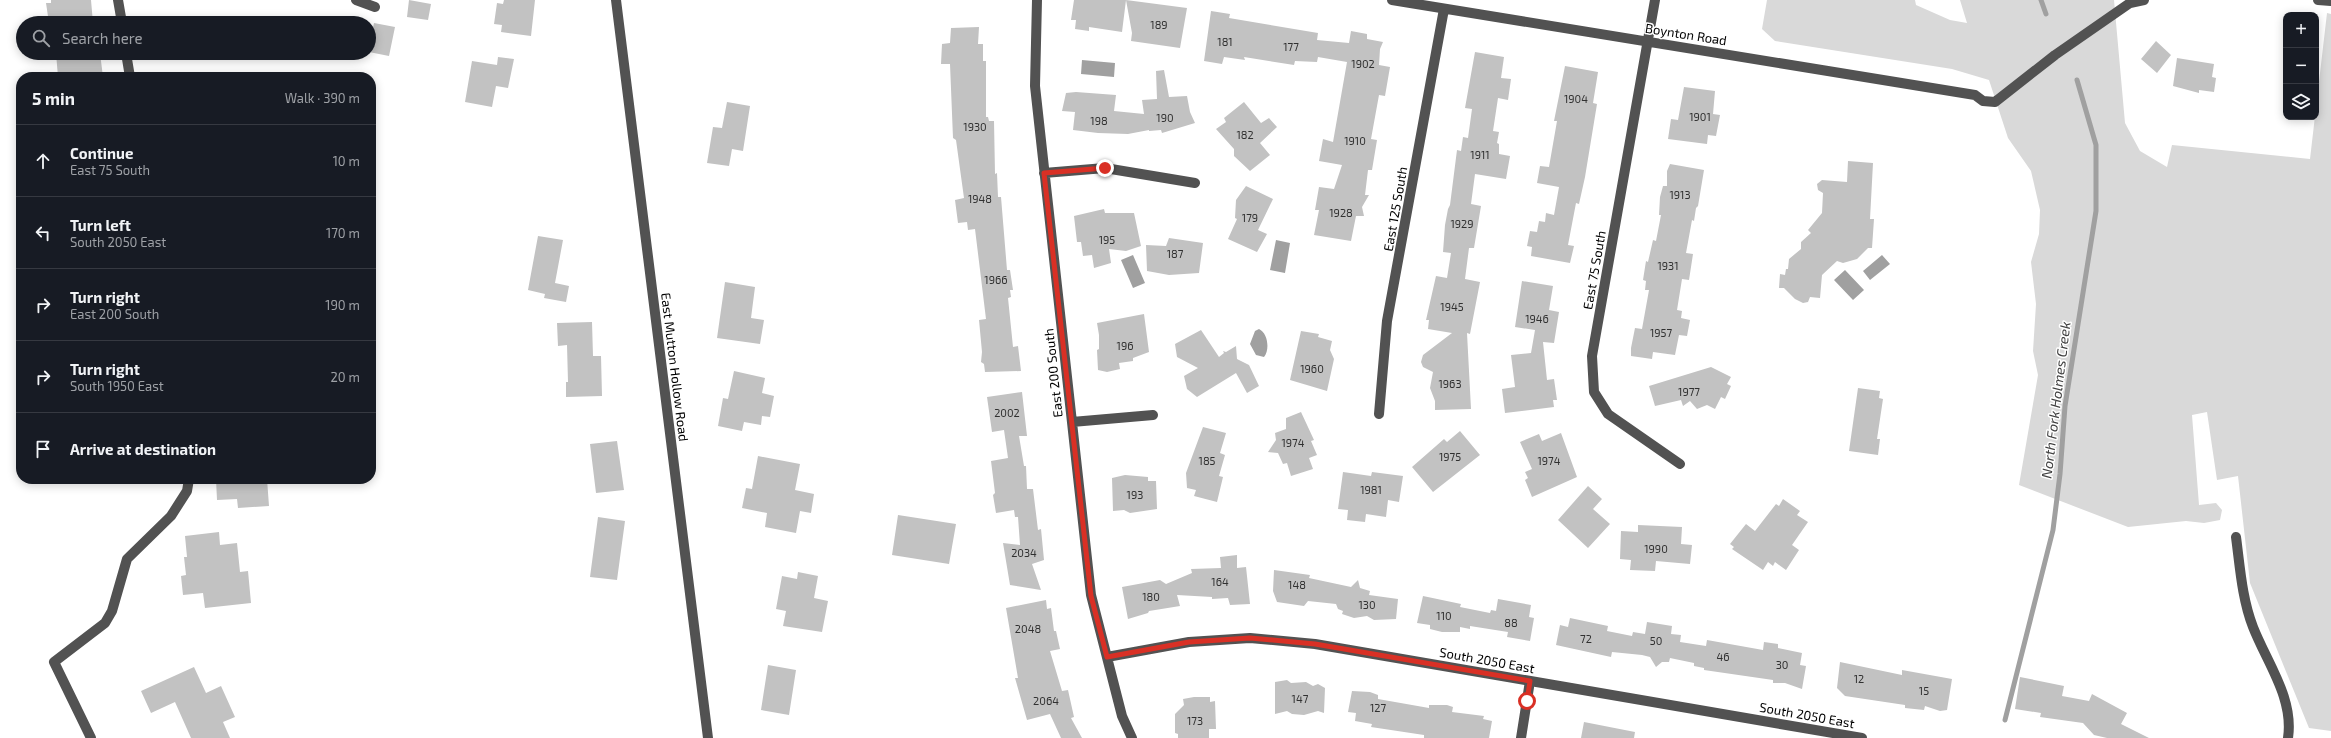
<!DOCTYPE html>
<html lang="en">
<head>
<meta charset="utf-8">
<style>
	:root { --surface:#171b24; --page:#242831; --text:#f1f3f6; --muted:#9ea1a6; --line:#363941 }
	body { margin:0; font-family:"Exo 2",sans-serif; background:var(--page); color:var(--text) }
	.controls { position:absolute; right:12px; top:12px; display:grid; overflow:hidden; border-radius:8px; box-shadow:0 2px 10px #0003 }
	.controls button { width:36px; height:36px; display:grid; place-items:center; padding:0; border:0; border-bottom:1px solid var(--line); background:var(--surface); color:var(--text); font:20px sans-serif }
	.stop { position:absolute; width:12px; height:12px; margin:-9px; border:3px solid #d93025; border-radius:50%; background:#fff }
	.stop.end { background:#d93025; border-color:#fff; box-shadow:0 1px 4px #0008 }
	.list { margin:0; padding:0; list-style:none }
	h2 { display:flex; justify-content:space-between; align-items:center; height:52px; margin:0; padding:0 16px; font-size:17px }
	h2 small { font-size:13px; font-weight:400; color:var(--muted) }
	.list li { display:grid; grid-template-columns:26px 1fr auto; gap:12px; align-items:center; box-sizing:border-box; height:72px; padding:0 16px; border-top:1px solid var(--line) }
	.list b { display:block; font-size:15px; white-space:nowrap }
	.list p { margin:0; font-size:13px; white-space:nowrap; color:var(--muted) }
	.list em { font-size:13px; font-style:normal; color:var(--muted) }
	.icon { flex:none; width:22px; height:22px; fill:none; stroke:currentColor; stroke-width:2; stroke-linecap:round; stroke-linejoin:round }
	.map { position:relative; flex:none; width:2331px; height:738px; overflow:hidden }
	.search { position:absolute; background:var(--surface); box-shadow:0 2px 10px #0003; left:16px; top:16px; width:360px; height:44px; display:flex; align-items:center; gap:10px; box-sizing:border-box; padding:0 14px; border-radius:22px; color:var(--muted); font-size:15px }
	.panel { position:absolute; background:var(--surface); box-shadow:0 2px 10px #0003; left:16px; top:72px; width:360px; height:412px; border-radius:16px }
	.map>svg:first-child { display:block }
</style>
</head>
<body>
<div class="map">
<svg width="2331" height="738" viewBox="0 0 2331 738">
	<rect width="100%" height="100%" fill="#fff"/>
	<path fill="#d9d9d9" d="M1767,0H1915L1916,5L1950,20L1967,23L1960,0H2114L2125,123L2140,151L2167,167L2172,145L2310,159L2327,13L2331,14V731L2309,728L2250,583L2238,476L2217,480L2207,412L2192,415L2199,505L2216,503L2222,510L2220,520L2204,523L2186,521L2128,527L2019,485L2038,375L2033,351L2036,304L2031,262L2039,234L2040,210L2031,171L2008,138L1989,80L1952,69L1775,41L1762,29Z"/>
	<path fill="#a0a0a0" d="M1082,60L1115,63L1114,77L1081,74Z
		M1276,240L1290,243L1285,273L1270,270Z
		M1133,255L1145,283L1133,288L1121,260Z
		M1882,255L1890,264L1870,280L1863,271Z
		M1845,270L1864,290L1853,300L1834,280Z
		M1259,329C1268,333 1270,350 1264,357L1256,355L1250,344L1255,331Z"/>
	<g fill="none" stroke-linecap="round" stroke-linejoin="round">
		<path stroke="#a0a0a0" stroke-width="5" d="M2041,0L2046,14
			M2005,720L2053,530L2060,474L2065,406L2096,211V145L2077,80"/>
	</g>
	<path fill="#c2c2c2" d="M51,0H91L93,23H49L46,3H51Z
		M409,0L431,4L428,20L407,17Z
		M504,0H535L531,36L501,32L502,25L494,24L497,3L503,4Z
		M1074,0H1126L1122,32L1089,27V31L1075,29L1076,20H1071Z
		M1126,0L1187,8L1180,48L1131,41L1132,33Z
		M1211,11L1230,14L1229,18L1318,33L1317,40L1349,43L1351,31L1367,34V39L1383,42L1380,49L1379,65L1390,67L1385,96L1379,95L1371,139L1377,140L1372,170H1368L1365,195H1369L1362,207L1364,216H1356L1351,241L1314,235L1319,210H1315L1319,187L1334,189L1342,165L1319,161L1323,139L1333,142L1347,62L1318,57L1317,62L1295,61L1294,65L1244,57L1245,60L1224,57L1222,64L1204,61Z
		M374,23L395,27L389,56L369,52V32H372Z
		M979,27L978,44H983V61H986V117H988L989,121H994L995,174L997,173L998,197H1001L1007,270H1010L1013,290H1010L1011,297L1008,298L1013,347L1018,346L1021,371L985,372L984,364L981,362L982,352L979,320L986,319L975,229L968,230L967,222L958,223L955,200L964,198L956,140L953,138L950,64H941L942,44L950,43L951,28Z
		M2156,41L2171,55L2157,73L2141,59Z
		M1475,52L1504,57L1501,78L1511,79L1508,100L1498,98L1493,131L1499,132L1497,143L1499,144V154L1510,156L1506,179L1475,174L1471,204L1481,206L1474,248H1469L1465,279L1480,282L1470,334L1467,333L1471,409L1435,410V401L1430,388L1433,372L1423,367L1421,362L1423,355L1452,333L1428,329L1429,320H1426L1436,276L1447,278L1451,253L1443,252L1445,225L1448,209L1450,205L1457,150L1461,151L1463,137L1468,138L1472,109L1465,108Z
		M56,53H100L103,77H58Z
		M498,57L514,59L508,88L496,86L492,107L465,102L472,61L497,65Z
		M2177,58L2214,64L2212,77L2216,78L2214,92L2199,90V93L2173,86Z
		M1565,66L1598,72L1593,103L1597,104L1585,177L1579,204L1576,203L1568,245L1574,246L1570,263L1531,256L1532,247L1527,246L1530,231L1537,232L1539,221L1545,222L1546,213L1554,215L1559,187L1537,183L1540,166L1549,167L1557,121H1554Z
		M1164,70L1169,97L1187,96L1190,112L1195,123L1162,133L1161,130L1149,131V130L1128,134L1098,133L1073,130L1075,112L1062,111L1066,93L1076,92L1116,95L1114,111L1144,114L1142,100L1157,99L1156,71Z
		M1684,87L1715,91L1713,114L1720,115L1716,136L1708,135L1707,144L1668,139L1671,119L1678,120Z
		M727,102L750,106L743,151L732,149L729,166L707,163L713,127L722,128Z
		M1244,102L1261,123L1269,118L1277,127L1260,143L1270,155L1250,171L1234,156V149L1216,129L1226,122L1224,118Z
		M1848,161L1873,163L1870,219H1874L1872,248H1868L1857,259L1843,263L1837,261L1822,275L1820,298L1810,297L1808,302L1803,303L1795,299L1784,288H1779L1780,274L1785,275L1786,269H1788L1789,259L1801,249V242L1811,233L1808,230L1822,213L1823,193L1818,190L1817,184L1822,180L1847,182Z
		M1670,164L1704,170L1698,206L1696,208L1694,221L1692,220L1686,253L1693,254L1689,280L1682,279L1677,310L1682,311L1681,318L1690,320L1687,336L1679,335L1675,355L1653,352L1652,359L1631,356V348L1635,328L1642,329L1649,290H1645L1646,281L1643,280L1646,261L1648,262L1653,240L1656,241L1661,215H1659L1660,197L1663,186H1667V171Z
		M1246,186L1273,199L1258,230L1267,234L1257,252L1228,239L1237,219L1235,218L1236,200Z
		M1104,209L1105,213H1134L1141,246L1126,251L1109,249L1111,263L1094,268L1092,255L1083,256L1081,242H1077L1074,216Z
		M538,236L563,240L555,283L569,286L566,302L544,298L545,294L528,290Z
		M1169,238L1203,243L1199,273L1169,275L1147,271L1146,245L1166,246Z
		M1522,281L1553,286L1549,310L1559,312L1554,343L1543,342L1547,380L1554,379L1557,400H1553L1554,407L1505,413L1502,389L1515,387L1511,355L1531,353L1535,330L1515,327Z
		M725,282L755,287L751,318L764,320L760,344L717,338Z
		M1144,314L1149,352L1133,358V361L1119,363L1120,369L1107,372L1098,370L1097,350L1099,349V335L1097,323Z
		M592,322L593,356H601L602,396L566,397V382H568L567,345L558,346L557,323Z
		M1201,330L1219,357L1224,353L1223,351L1226,352L1236,346L1237,359L1249,365L1259,386L1247,393L1236,373L1197,397L1187,389L1184,376L1198,368L1177,357L1175,344Z
		M1301,331L1319,334L1318,337L1332,341L1330,350L1334,359L1327,391L1290,380Z
		M1711,367L1731,377L1727,384L1731,386L1725,399L1721,397L1715,409L1707,405L1697,409L1690,401L1683,406L1681,400L1655,406L1649,386Z
		M734,371L765,378L762,393L774,396L770,417L762,416L761,425L744,422L742,431L718,426L723,398L728,399Z
		M1858,388L1880,391L1879,398L1883,399L1877,439H1880L1878,455L1849,451Z
		M1022,392L1027,436H1019L1024,466H1026L1027,489H1033L1038,530L1041,529L1044,560L1032,564L1041,590L1010,585L1003,543L1020,545L1018,517H1015L1014,510L996,513L993,495L995,493L991,461L1008,458L1004,430L992,432L987,397Z
		M1301,412L1314,440L1311,441L1317,455L1309,458L1313,469L1291,476L1287,463L1283,464L1278,453L1268,452L1276,440L1275,433L1286,429V418Z
		M1203,427L1226,433L1220,453L1225,455L1219,476L1223,477L1217,502L1194,496L1196,490L1187,488L1186,473Z
		M1460,431L1480,455L1433,492L1412,467L1444,439L1447,442Z
		M1561,433L1577,477L1532,497L1525,480L1528,478L1525,472L1532,469L1520,442L1539,434L1542,441Z
		M617,441L624,490L596,493L590,444Z
		M758,456L800,464L795,490L814,494L811,513L800,511L796,533L765,527L767,513L742,508L746,488L752,489Z
		M1343,472L1371,476L1372,472L1403,476L1399,502L1388,500L1386,517L1366,514L1365,522L1347,520L1348,510L1338,509Z
		M1125,475L1148,477V481H1156L1157,509L1130,513L1124,510L1113,511L1112,478Z
		M216,479H267L269,506L238,508L237,499L217,500Z
		M1588,486L1602,499L1593,509L1610,524L1588,548L1558,520Z
		M1783,499L1800,511L1797,515L1808,522L1792,545L1799,550L1786,570L1775,562L1773,566L1768,562L1763,570L1732,549L1734,547L1730,544L1746,524L1755,531L1776,504L1779,506Z
		M898,515L956,524L949,564L892,555Z
		M598,517L625,521L617,580L590,577Z
		M1638,525L1682,527L1681,544L1692,545L1690,564L1656,561L1655,571L1630,570L1631,560L1620,559L1621,531L1638,532Z
		M219,532L220,545L237,543L240,572L248,571L251,603L205,608L203,593L183,595L181,576L186,575L184,557H187L185,536Z
		M1237,555V568L1246,567L1250,604L1230,605L1228,598L1212,599V597L1177,595L1180,606L1149,611L1148,613L1128,619L1122,587L1160,580L1166,584L1192,573L1191,569L1221,568L1220,557Z
		M1274,570L1310,575L1309,578L1351,587L1358,580L1360,588L1370,591L1369,595L1398,599L1396,619L1374,620L1367,616L1354,618L1342,614L1343,611L1338,609L1336,604L1308,601L1304,606L1277,602L1273,591Z
		M798,572L818,576L814,598L828,601L822,632L783,626L786,611L776,609L782,576L797,579Z
		M1423,596L1461,604L1460,607L1490,613L1491,610L1496,611L1498,599L1531,605L1529,617L1534,618L1530,641L1507,637L1508,632L1470,626V629L1460,627V632H1442L1430,629V625L1417,623Z
		M1046,600L1047,609L1051,608L1054,631H1056L1060,649L1050,651L1062,691L1068,690L1074,717L1071,718L1082,738H1061L1050,714L1027,720L1015,678H1018L1006,608Z
		M1570,618L1608,626L1607,631L1632,636L1633,632L1645,634L1647,622L1672,626L1671,634L1681,635L1680,642L1706,646L1707,640L1763,650L1764,642L1778,644V648L1802,653L1800,665L1806,666L1802,689L1785,683H1773V680L1704,670V668L1694,666V663L1670,658L1669,662H1662L1656,667L1650,657L1642,655L1612,652L1611,657L1556,645L1560,625L1568,627Z
		M1840,662L1902,675V670L1952,679L1947,710L1940,711L1925,706L1924,710L1905,708V705L1845,696L1837,688Z
		M768,665L796,670L789,715L761,710Z
		M194,667L206,693L221,686L235,717L223,722L230,738H191L175,702L151,713L141,691Z
		M2020,677L2064,686L2062,696L2089,701L2092,694L2127,713L2121,724L2149,738H2107L2094,735L2083,723L2040,717L2041,713L2015,709Z
		M1287,680L1291,683L1306,682L1313,686L1318,684L1325,688L1324,713L1318,711L1304,715L1292,714L1287,711L1275,714V682Z
		M1352,691L1370,692L1378,695V699L1429,708V705H1447L1453,707L1452,712L1484,716L1483,719L1492,721L1489,738H1424V735L1371,727L1372,724L1355,721L1356,713L1348,712Z
		M1194,697H1210V702L1215,701L1216,729H1209V738H1178V734L1175,733V714L1184,705L1183,699Z
		M1584,722L1635,732L1634,738H1581Z"/>
	<g fill="none" stroke-linecap="round" stroke-linejoin="round">
		<path stroke="#525252" stroke-width="10" d="M118,0L122,23
			M356,0L375,7
			M616,0L708,738
			M1037,0L1035,86L1091,595L1122,716L1132,738
			M1392,0L1975,95L1983,101L1995,102L2055,55L2130,3L2144,0
			M1655,0L1592,356L1594,392L1608,414L1680,464
			M2318,0L2331,1
			M126,53L130,77
			M1044,173L1105,168L1195,183
			M1379,414L1387,321L1444,9
			M1072,422L1153,415
			M2236,537C2240,567 2242,599 2253,627C2267,663 2294,698 2288,738
			M1107,657L1189,642L1250,638L1315,644L1862,738
			M91,738L54,662L105,623L112,611L127,559L171,516L187,491L189,479
			M1521,738L1530,681"/>
	</g>
	<g fill="none" stroke-linecap="round" stroke-linejoin="round">
		<path stroke="#d93025" stroke-width="5" d="M1105,168L1044,173L1091,596L1107,657L1189,642L1250,638L1315,644L1530,681L1527,701"/>
	</g>
	<g text-anchor="middle" stroke-width="3" stroke-linejoin="round" paint-order="stroke">
		<g font-size="11" fill="#303030">
			<text x="1159" y="29">189</text>
			<text x="1225" y="46">181</text>
			<text x="1291" y="51">177</text>
			<text x="1363" y="68">1902</text>
			<text x="1576" y="103">1904</text>
			<text x="1700" y="121">1901</text>
			<text x="1165" y="122">190</text>
			<text x="1099" y="125">198</text>
			<text x="975" y="131">1930</text>
			<text x="1245" y="139">182</text>
			<text x="1355" y="145">1910</text>
			<text x="1480" y="159">1911</text>
			<text x="1680" y="199">1913</text>
			<text x="980" y="203">1948</text>
			<text x="1341" y="217">1928</text>
			<text x="1250" y="222">179</text>
			<text x="1462" y="228">1929</text>
			<text x="1107" y="244">195</text>
			<text x="1175" y="258">187</text>
			<text x="1668" y="270">1931</text>
			<text x="996" y="284">1966</text>
			<text x="1452" y="311">1945</text>
			<text x="1537" y="323">1946</text>
			<text x="1661" y="337">1957</text>
			<text x="1125" y="350">196</text>
			<text x="1312" y="373">1960</text>
			<text x="1450" y="388">1963</text>
			<text x="1689" y="396">1977</text>
			<text x="1007" y="417">2002</text>
			<text x="1293" y="447">1974</text>
			<text x="1450" y="461">1975</text>
			<text x="1207" y="465">185</text>
			<text x="1549" y="465">1974</text>
			<text x="1371" y="494">1981</text>
			<text x="1135" y="499">193</text>
			<text x="1656" y="553">1990</text>
			<text x="1024" y="557">2034</text>
			<text x="1220" y="586">164</text>
			<text x="1297" y="589">148</text>
			<text x="1151" y="601">180</text>
			<text x="1367" y="609">130</text>
			<text x="1444" y="620">110</text>
			<text x="1511" y="627">88</text>
			<text x="1028" y="633">2048</text>
			<text x="1586" y="643">72</text>
			<text x="1656" y="645">50</text>
			<text x="1723" y="661">46</text>
			<text x="1782" y="669">30</text>
			<text x="1859" y="683">12</text>
			<text x="1924" y="695">15</text>
			<text x="1300" y="703">147</text>
			<text x="1046" y="705">2064</text>
			<text x="1378" y="712">127</text>
			<text x="1195" y="725">173</text>
		</g>
		<g font-size="13" fill="#000" stroke="#fff">
			<text transform="translate(1686 34) rotate(9)" y="5">Boynton Road</text>
			<text transform="translate(1395 209) rotate(-80)" y="5">East 125 South</text>
			<text transform="translate(1594 270) rotate(-80)" y="5">East 75 South</text>
			<text transform="translate(675 367) rotate(83)" y="5">East Mutton Hollow Road</text>
			<text transform="translate(1053 373) rotate(-96)" y="5">East 200 South</text>
			<text transform="translate(1487 660) rotate(10)" y="5">South 2050 East</text>
			<text transform="translate(1807 715) rotate(10)" y="5">South 2050 East</text>
		</g>
		<g font-size="14" font-style="italic" fill="#414141" stroke="#fff">
			<text transform="translate(2056 400) rotate(-83)" y="5">North Fork Holmes Creek</text>
		</g>
	</g>
</svg>
<div class="controls">
<button>+</button>
<button>−</button>
<button><svg class="icon" aria-label="layers" viewBox="0 0 24 24"><path d="M12 4l9 5-9 5-9-5zM3 14l9 5 9-5"/></svg></button>
</div>
<div class="stop" style="left:1527px;top:701px"></div>
<div class="stop end" style="left:1105px;top:168px"></div>
<div class="search"><svg class="icon" aria-label="search" viewBox="0 0 24 24"><circle cx="10" cy="10" r="6"/><path d="M15 15l6 6"/></svg>Search here</div>
<section class="panel">
<h2>5 min<small>Walk · 390 m</small></h2>
<ul class="list">
<li><svg class="icon" aria-label="ahead" viewBox="0 0 24 24"><path d="M12 20V5M6 11l6-6 6 6"/></svg><div><b>Continue</b><p>East 75 South</p></div><em>10 m</em></li>
<li><svg class="icon" aria-label="left" viewBox="0 0 24 24"><path d="M17 20v-9H6M10 6l-5 5 5 5"/></svg><div><b>Turn left</b><p>South 2050 East</p></div><em>170 m</em></li>
<li><svg class="icon" aria-label="right" viewBox="0 0 24 24"><path d="M7 20v-9h11M14 6l5 5-5 5"/></svg><div><b>Turn right</b><p>East 200 South</p></div><em>190 m</em></li>
<li><svg class="icon" aria-label="right" viewBox="0 0 24 24"><path d="M7 20v-9h11M14 6l5 5-5 5"/></svg><div><b>Turn right</b><p>South 1950 East</p></div><em>20 m</em></li>
<li><svg class="icon" aria-label="arrive" viewBox="0 0 24 24"><path d="M6 21V4h12l-3 4 3 4H6"/></svg><div><b>Arrive at destination</b></div></li>
</ul>
</section>
</div>
</body>
</html>
